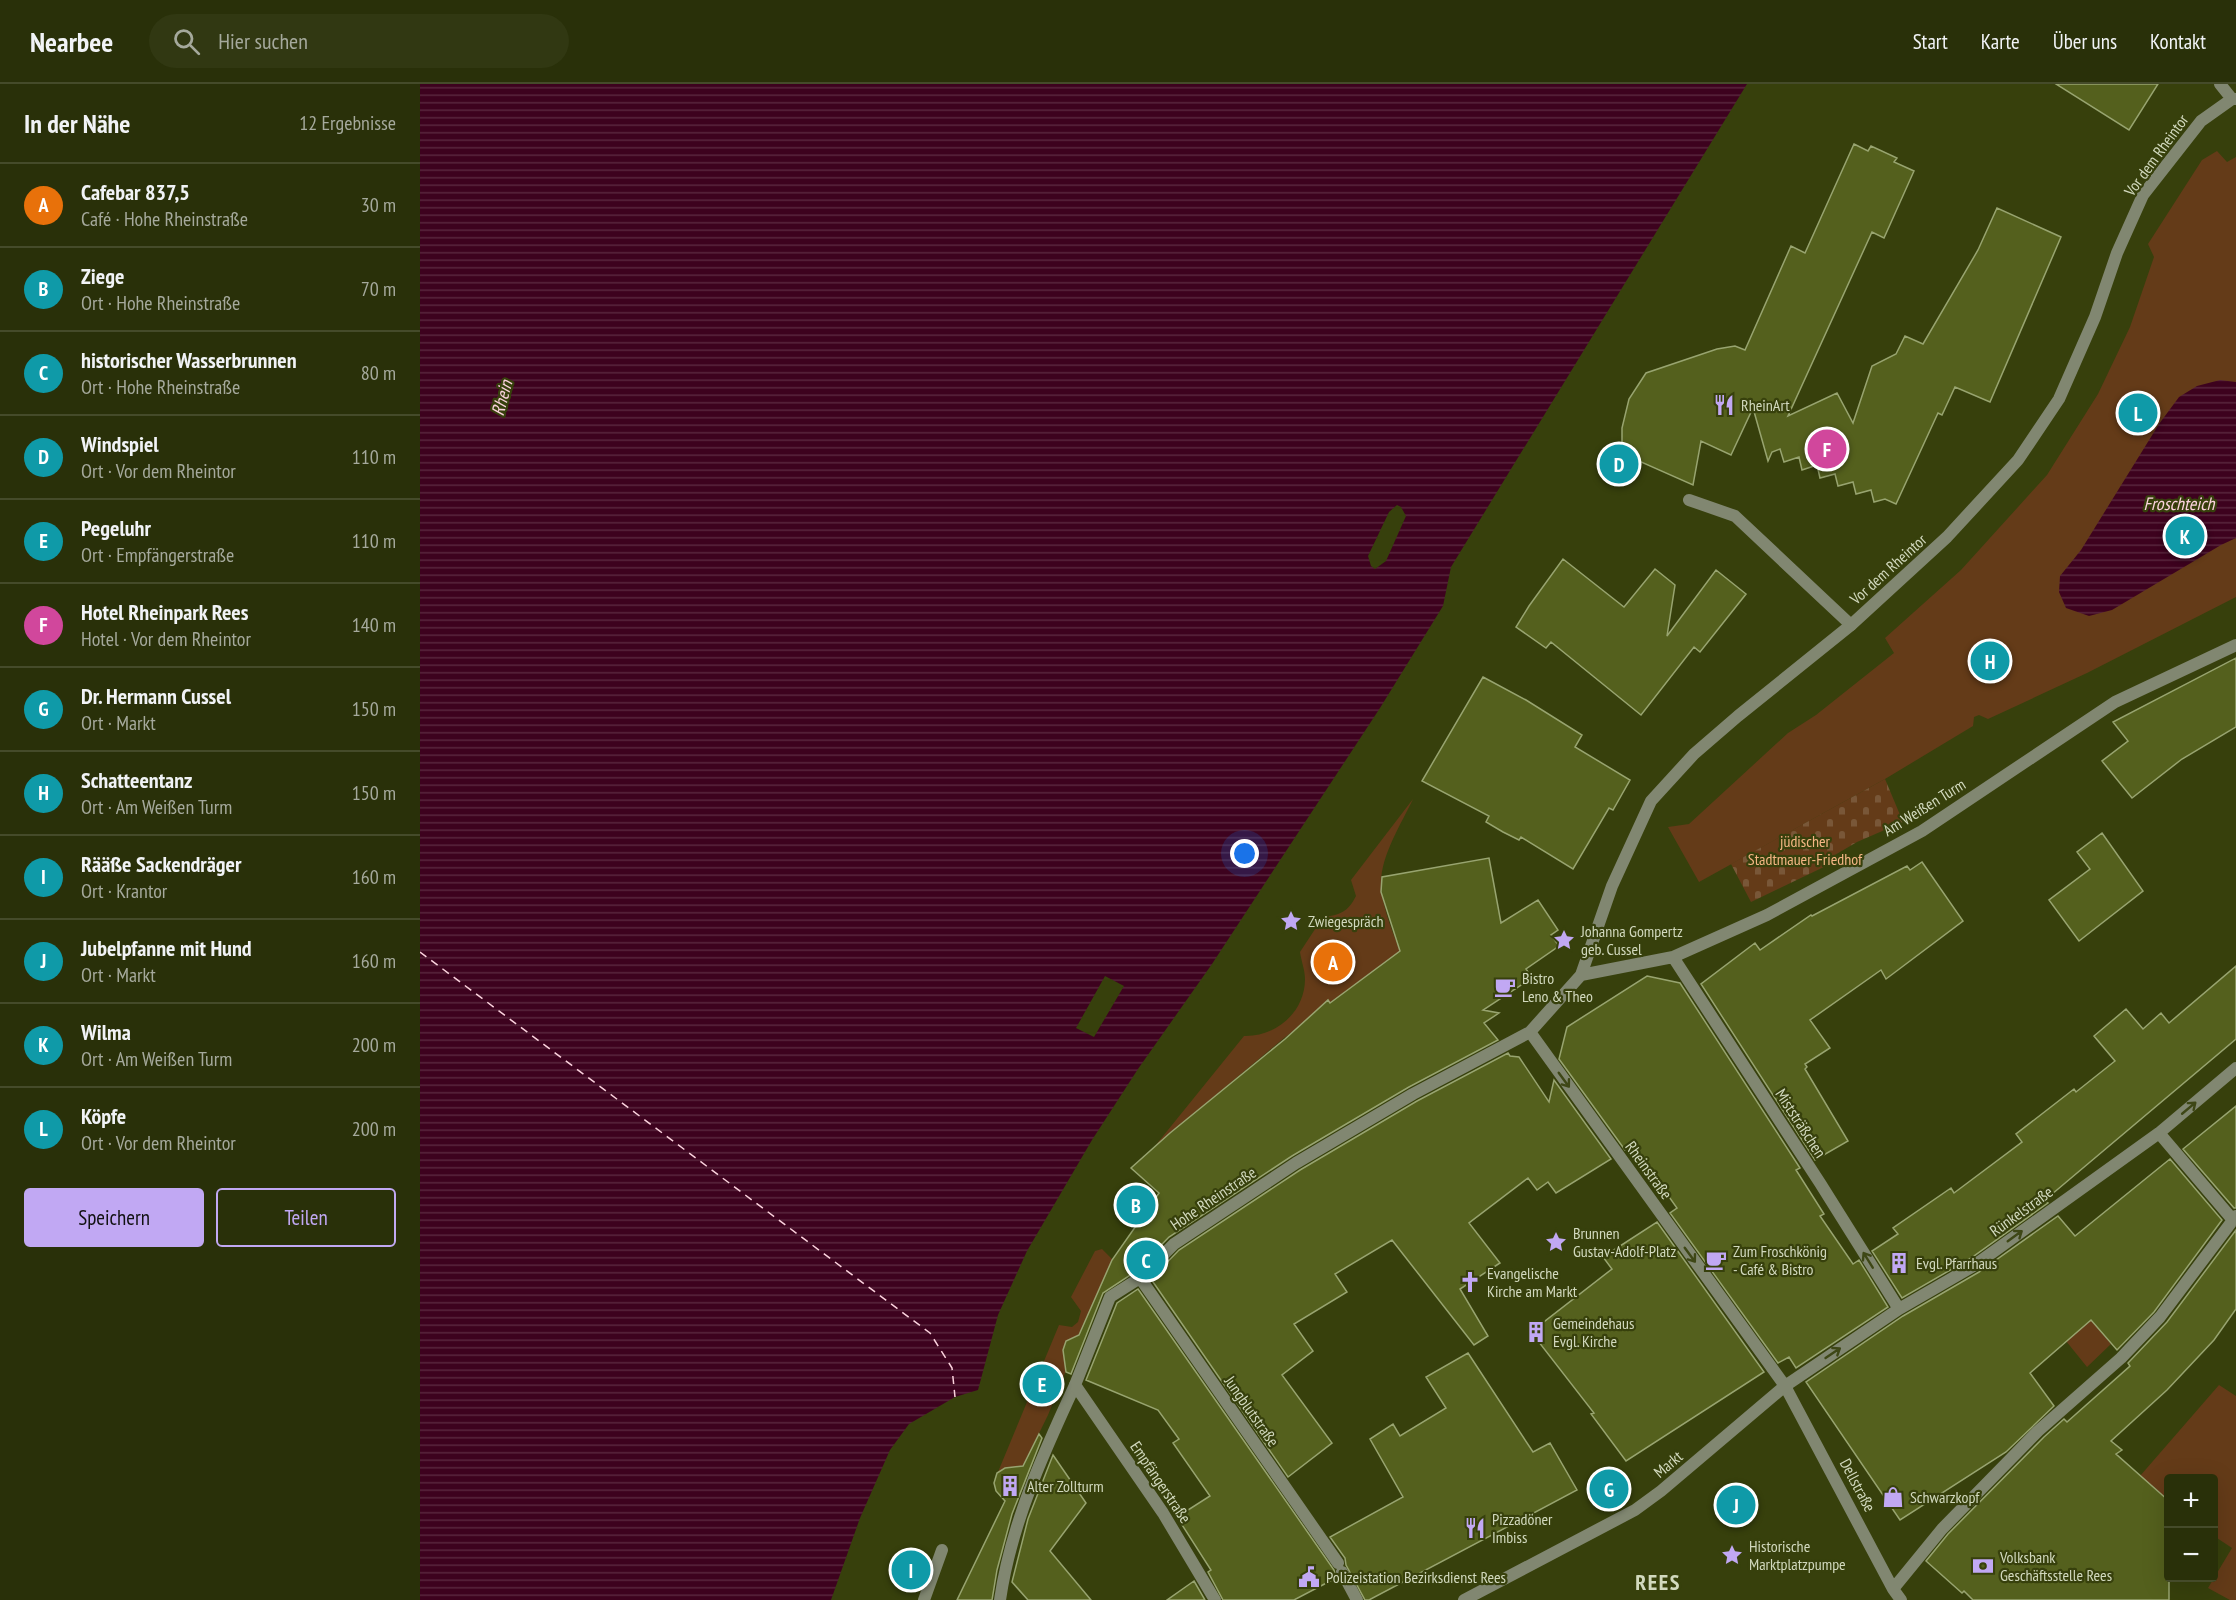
<!DOCTYPE html>
<html lang="de">
<head>
<meta charset="utf-8">
<style>
	:root { --surface:#293009; --page:#313812; --text:#f1f3f6; --muted:#a5a99c; --line:#454b2a; --accent:#c1a8f3 }
	body { margin:0; font-family:"PT Sans Narrow",sans-serif; background:var(--page); color:var(--text) }
	.controls { position:absolute; right:18px; bottom:18px; display:grid; overflow:hidden; border-radius:6px; box-shadow:0 6px 24px #0002 }
	.controls button { width:54px; height:54px; display:grid; place-items:center; padding:0; border:0; border-bottom:2px solid var(--line); background:var(--surface); color:var(--text); font:30px sans-serif }
	.you { position:absolute; left:825px; top:770px; width:21px; height:21px; margin:-15px; border:4px solid #fff; border-radius:50%; background:#1a73e8; box-shadow:0 0 0 9px #1a73e833 }
	.badge { display:grid; place-items:center; width:39px; height:39px; border-radius:50%; background:var(--accent); color:#fff; font-size:20px; font-weight:700 }
	.pin { position:absolute; translate:-50% -50%; border:3px solid #fff; box-shadow:0 2px 6px #0006 }
	.list { margin:0; padding:0; list-style:none }
	h2 { display:flex; justify-content:space-between; align-items:center; height:78px; margin:0; padding:0 24px; font-size:26px }
	h2 small { font-size:20px; font-weight:400; color:var(--muted) }
	.list li { display:grid; grid-template-columns:39px 1fr auto; gap:18px; align-items:center; box-sizing:border-box; height:84px; padding:0 24px; border-top:2px solid var(--line) }
	.list b { display:block; font-size:22px; white-space:nowrap }
	.list p { margin:0; font-size:20px; white-space:nowrap; color:var(--muted) }
	.list em { font-size:20px; font-style:normal; color:var(--muted) }
	.actions { display:flex; gap:12px; padding:18px 24px }
	.actions a { flex:1; padding:14px 0; border:2px solid var(--accent); border-radius:6px; text-align:center; font-size:21px; color:var(--accent) }
	.actions .main { background:var(--accent); color:#111 }
	.icon { flex:none; width:33px; height:33px; fill:none; stroke:currentColor; stroke-width:2; stroke-linecap:round; stroke-linejoin:round }
	.map { position:relative; flex:none; width:1816px; height:1516px; overflow:hidden }
	header { display:flex; align-items:center; gap:36px; box-sizing:border-box; height:84px; padding:0 30px; background:var(--surface); border-bottom:2px solid var(--line) }
	header strong { font-size:28px }
	nav { display:flex; gap:33px; margin-inline-start:auto; font-size:21px }
	.search { width:420px; height:54px; background:var(--page); display:flex; align-items:center; gap:15px; box-sizing:border-box; padding:0 21px; border-radius:33px; color:var(--muted); font-size:22px }
	main { display:flex }
	aside { flex:1; background:var(--surface) }
	.map>svg:first-child { display:block }
</style>
</head>
<body>
<header>
<strong>Nearbee</strong>
<div class="search"><svg class="icon" aria-label="search" viewBox="0 0 24 24"><circle cx="10" cy="10" r="6"/><path d="M15 15l6 6"/></svg>Hier suchen</div>
<nav><a>Start</a><a>Karte</a><a>Über uns</a><a>Kontakt</a></nav>
</header>
<main>
<aside>
<h2>In der Nähe<small>12 Ergebnisse</small></h2>
<ul class="list">
<li><span class="badge" style="background:#e8710a">A</span><div><b>Cafebar 837,5</b><p>Café · Hohe Rheinstraße</p></div><em>30 m</em></li>
<li><span class="badge" style="background:#0f9aa8">B</span><div><b>Ziege</b><p>Ort · Hohe Rheinstraße</p></div><em>70 m</em></li>
<li><span class="badge" style="background:#0f9aa8">C</span><div><b>historischer Wasserbrunnen</b><p>Ort · Hohe Rheinstraße</p></div><em>80 m</em></li>
<li><span class="badge" style="background:#0f9aa8">D</span><div><b>Windspiel</b><p>Ort · Vor dem Rheintor</p></div><em>110 m</em></li>
<li><span class="badge" style="background:#0f9aa8">E</span><div><b>Pegeluhr</b><p>Ort · Empfängerstraße</p></div><em>110 m</em></li>
<li><span class="badge" style="background:#d1479c">F</span><div><b>Hotel Rheinpark Rees</b><p>Hotel · Vor dem Rheintor</p></div><em>140 m</em></li>
<li><span class="badge" style="background:#0f9aa8">G</span><div><b>Dr. Hermann Cussel</b><p>Ort · Markt</p></div><em>150 m</em></li>
<li><span class="badge" style="background:#0f9aa8">H</span><div><b>Schatteentanz</b><p>Ort · Am Weißen Turm</p></div><em>150 m</em></li>
<li><span class="badge" style="background:#0f9aa8">I</span><div><b>Rääße Sackendräger</b><p>Ort · Krantor</p></div><em>160 m</em></li>
<li><span class="badge" style="background:#0f9aa8">J</span><div><b>Jubelpfanne mit Hund</b><p>Ort · Markt</p></div><em>160 m</em></li>
<li><span class="badge" style="background:#0f9aa8">K</span><div><b>Wilma</b><p>Ort · Am Weißen Turm</p></div><em>200 m</em></li>
<li><span class="badge" style="background:#0f9aa8">L</span><div><b>Köpfe</b><p>Ort · Vor dem Rheintor</p></div><em>200 m</em></li>
</ul>
<div class="actions"><a class="main">Speichern</a><a>Teilen</a></div>
</aside>
<div class="map">
<svg width="1816" height="1516" viewBox="0 0 1816 1516">
	<defs>
		<pattern id="cemetery-stones" width="16" height="16" patternUnits="userSpaceOnUse" patternTransform="scale(1.5)"><rect width="16" height="16" fill="#643b18"/><path d="M2 7V4a2 2 0 0 1 4 0v3zM10 15v-3a2 2 0 0 1 4 0v3z" fill="#795738"/></pattern>
		<pattern id="water-rules" width="6" height="5" patternUnits="userSpaceOnUse" patternTransform="scale(1.5)"><rect width="6" height="5" fill="#3d021e"/><path d="M0 2.5h6" fill="none" stroke="#58263d"/></pattern>
	</defs>
	<rect width="100%" height="100%" fill="#37400c"/>
	<path fill="#643b18" d="M1797,67L1807,78L1816,73V513L1667,589L1568,635L1559,631L1554,633L1553,642L1465,695L1279,798L1248,743L1269,740L1368,649L1396,631L1474,569L1465,554L1541,486L1627,391L1678,310L1710,243L1734,173L1728,160L1782,76Z
		M993,715C980,743 956,778 962,810C965,830 973,849 980,867L864,954L735,1062L824,952C855,953 885,929 885,895C885,886 881,876 880,868L903,833C920,831 928,828 936,812L931,796Z
		M682,1165L693,1176L658,1254L648,1256L643,1266V1271L650,1277L628,1331L601,1386L585,1385L578,1388L639,1241L652,1243L658,1238L661,1227L651,1213L675,1167Z
		M1670,1235L1691,1260L1667,1283L1646,1257Z
		M1799,1301L1816,1312V1516H1810L1788,1504L1812,1464L1794,1452V1394H1748V1416L1720,1392Z"/>
	<path fill="url(#cemetery-stones)" d="M1465,695L1483,738L1437,758L1408,775L1410,780L1331,818L1311,780Z"/>
	<path fill="url(#water-rules)" d="M0,0H1327L1031,483L1023,522L960,624L792,880L718,985L672,1056L607,1167L578,1231L558,1306L535,1313L489,1340L470,1366L440,1434L411,1516H0Z
		M1800,296L1816,298V454L1801,461L1692,526L1669,532L1646,524L1639,508L1640,492L1661,466L1739,340L1759,313L1777,302Z"/>
	<path fill="#37400c" d="M977,421L981,423L986,432L966,477L955,485L951,482L948,472L969,428Z
		M685,892L704,902L674,953L656,944Z"/>
	<g fill="none" stroke-linecap="round" stroke-linejoin="round">
		<path stroke="#fbd2dd" stroke-width="1.5" stroke-dasharray="8 6" stroke-linecap="butt" d="M0,868L510,1249L532,1284L535,1313"/>
	</g>
	<path fill="#54601d" stroke="#98a470" stroke-width="1.5" d="M1636,0H1738L1709,46Z
		M1434,60L1448,67L1451,62L1477,74L1474,78L1494,87L1464,154L1452,148L1368,332L1417,309L1433,339L1452,282L1476,270L1485,252L1503,260L1558,166L1577,124L1641,153L1570,318L1535,303L1522,331L1518,329L1476,420L1465,415L1454,418L1451,406L1436,410L1433,398L1418,402L1415,390L1400,394L1397,381L1382,386L1379,373L1364,378L1360,365L1352,368L1348,377L1333,324L1311,371L1281,357L1273,401L1212,374L1202,360V344L1209,315L1226,289L1297,265L1315,262L1325,266L1371,162L1385,169Z
		M1143,475L1204,523L1235,485L1255,501L1247,552L1296,486L1326,510L1280,568L1274,563L1221,631L1131,558L1126,564L1096,543L1109,522Z
		M1816,574V643L1762,675L1712,714L1682,677L1708,657L1693,638Z
		M1063,593L1106,616L1162,651L1155,663L1210,696L1193,726L1189,724L1153,785L1101,753L1099,756L1083,748L1066,738L1069,732L1002,697Z
		M1682,749L1723,807L1659,857L1629,816L1670,785L1657,768Z
		M1069,774L1081,839L1118,816L1138,846L1131,851L1139,862L1106,885L1112,894L1063,926L1079,929L1064,939L1078,956L989,1003L872,1072L749,1153L715,1188L683,1209L651,1290L646,1288L643,1266L646,1257L659,1251L692,1176L739,1109L711,1084L750,1049L865,955L908,916L910,919L980,867L961,808L962,793Z
		M1502,778L1543,837L1466,895L1461,886L1390,936L1410,964L1385,980L1387,983L1385,985L1428,1057L1395,1076L1281,900L1335,859L1340,866L1391,831L1392,832L1487,782L1490,786Z
		M1816,882V955L1625,1116L1628,1119L1551,1174L1482,1214L1452,1167L1478,1150L1473,1144L1531,1104L1534,1109L1602,1058L1596,1050L1654,1005L1656,1008L1695,977L1674,952L1706,925L1723,945L1741,929L1749,939Z
		M1227,892L1260,899L1380,1084L1376,1086L1404,1130L1400,1132L1433,1180L1439,1176L1468,1223L1376,1284L1369,1273L1358,1279L1250,1129L1257,1124L1213,1062L1205,1066L1139,975L1147,943Z
		M1088,969L1090,972L1099,973L1129,1018L1134,996L1191,1075L1136,1109L1128,1098L1117,1106L1108,1094L1049,1139L1080,1179L1040,1205L1068,1252L1054,1261L972,1156L915,1190L927,1208L874,1240L893,1267L862,1291L912,1359L868,1393L731,1195L759,1166L880,1086L997,1017Z
		M1816,1022V1124H1814L1763,1065Z
		M1750,1075L1802,1136L1734,1228L1697,1266L1671,1236L1610,1289L1634,1322L1586,1368L1480,1436L1386,1298L1483,1232L1559,1188L1638,1132L1655,1152Z
		M1237,1138L1344,1288L1206,1377L1171,1330L1174,1329L1111,1248L1192,1185L1183,1173Z
		M1816,1146V1225L1794,1256L1747,1306L1691,1357L1702,1366L1696,1370L1749,1417V1516H1553L1544,1507L1542,1509L1506,1477L1528,1450L1624,1353L1644,1335L1647,1338L1710,1282L1708,1279L1747,1238Z
		M718,1205L914,1486L916,1494L874,1516H803L788,1488L791,1486L757,1433L790,1412L753,1359L759,1355L738,1326L666,1296L697,1219Z
		M1048,1269L1113,1368L1130,1359L1157,1406L949,1516H945L926,1481L925,1474L910,1453L983,1413L950,1355L973,1340L980,1352L1026,1324L1006,1293Z
		M619,1350L622,1354L592,1430L577,1486L572,1516H537L585,1417L576,1407L574,1399L577,1389L585,1384L603,1382Z
		M633,1371L666,1419L630,1467L671,1516H608L592,1498L608,1435Z
		M774,1497L785,1516H747Z"/>
	<g fill="none" stroke-linecap="round" stroke-linejoin="round">
		<path stroke="#818771" stroke-width="12" d="M1269,416L1315,432L1431,541
			M580,1516C591,1440 623,1370 655,1301"/>
		<path stroke="#818771" stroke-width="12" d="M1800,0L1812,15
			M1253,873L1400,1099L1479,1225
			M1161,891L1253,873L1347,831L1502,747L1695,618L1816,561
			M1110,948L1365,1302L1473,1505L1481,1516
			M1739,1049L1813,1136
			M720,1194L918,1479
			M922,1488L937,1516
			M1473,1505L1522,1445L1618,1347L1701,1274L1740,1233L1816,1132
			M504,1516L522,1466
			M795,1516L743,1429L655,1301L690,1213L720,1194L754,1160L876,1079L993,1010L1110,948L1161,891L1192,802L1231,717L1274,670L1318,632L1431,541L1527,453L1598,376L1639,315L1675,233L1697,169L1723,111L1781,37L1812,15H1816
			M1044,1516L1215,1426L1241,1407L1365,1302L1479,1225L1555,1181L1739,1049L1816,984"/>
	</g>
	<defs><path id="oneway-shaft" d="M-6 0H5M1.5-3L5.5 0L1.5 3" fill="none" stroke-width="1.6" stroke-linecap="round" stroke-linejoin="round" transform="scale(1.5)"/></defs>
	<g stroke="#3e4716">
		<use href="#oneway-shaft" transform="translate(1144 996) rotate(54)"/>
		<use href="#oneway-shaft" transform="translate(1769 1024) rotate(-40)"/>
		<use href="#oneway-shaft" transform="translate(1595 1152) rotate(-36)"/>
		<use href="#oneway-shaft" transform="translate(1270 1171) rotate(54)"/>
		<use href="#oneway-shaft" transform="translate(1448 1176) rotate(-122)"/>
		<use href="#oneway-shaft" transform="translate(1413 1269) rotate(-34)"/>
	</g>
	<defs>
		<symbol id="restaurant-bare" viewBox="-9 -9 18 18"><path d="M-5-6h1v4h1v-4h1v4h1v-4h1v5L-1.5 .5V6h-2V.5L-5-1ZM5-6V6H3V1.5H1.5Q1.5-4 5-6Z" fill="#c1a8f3" stroke="#37400c" stroke-width="2.5" paint-order="stroke"/></symbol>
		<symbol id="sight-bare" viewBox="-9 -9 18 18"><path d="M0-6L1.8-2.2L6-1.7L2.9 1.2L3.7 5.4L0 3.3L-3.7 5.4L-2.9 1.2L-6-1.7L-1.8-2.2Z" fill="#c1a8f3" stroke="#37400c" stroke-width="2.5" paint-order="stroke"/></symbol>
		<symbol id="cafe-bare" viewBox="-9 -9 18 18"><path d="M-5.5-4.5H6V0H3Q3 3.5 0 3.5H-2.5Q-5.5 3.5-5.5 0ZM3-3.2v2h1.7v-2ZM-6 4.5H4V6H-6Z" fill="#c1a8f3" stroke="#37400c" stroke-width="2.5" paint-order="stroke"/></symbol>
		<symbol id="building-bare" viewBox="-9 -9 18 18"><path d="M-4-6H4V6H1V3H-1V6H-4ZM-2.5-4.3h1.7v1.8h-1.7ZM.8-4.3h1.7v1.8H.8ZM-2.5-1h1.7V.8h-1.7ZM.8-1h1.7V.8H.8Z" fill="#c1a8f3" stroke="#37400c" stroke-width="2.5" paint-order="stroke"/></symbol>
		<symbol id="church-bare" viewBox="-9 -9 18 18"><path d="M-1.2-6h2.4v3.5h3.3v2.4h-3.3V6h-2.4V-.1h-3.3v-2.4h3.3Z" fill="#c1a8f3" stroke="#37400c" stroke-width="2.5" paint-order="stroke"/></symbol>
		<symbol id="shop-bare" viewBox="-9 -9 18 18"><path d="M-5-2.5h2.3a2.7 3.5 0 0 1 5.4 0H5L5.5 6h-11ZM-1.5-2.5h3a1.5 2.3 0 0 0-3 0Z" fill="#c1a8f3" stroke="#37400c" stroke-width="2.5" paint-order="stroke"/></symbol>
		<symbol id="bank-bare" viewBox="-9 -9 18 18"><path d="M-6-4H6V4H-6ZM0-2.3a2.3 2.3 0 1 0 0 4.6a2.3 2.3 0 1 0 0-4.6Z" fill="#c1a8f3" stroke="#37400c" stroke-width="2.5" paint-order="stroke"/></symbol>
		<symbol id="civic-bare" viewBox="-9 -9 18 18"><path d="M-.6-6.5H3V-4.5H.6V-3L4-1V1h2V6H-6V1h2V-1L-.6-3ZM-1.2 2.5V6h2.4V2.5Z" fill="#c1a8f3" stroke="#37400c" stroke-width="2.5" paint-order="stroke"/></symbol>
	</defs>
	<g fill-rule="evenodd">
		<use href="#restaurant-bare" x="1289" y="306" width="30" height="30"/>
		<use href="#sight-bare" x="856" y="822" width="30" height="30"/>
		<use href="#sight-bare" x="1129" y="841" width="30" height="30"/>
		<use href="#cafe-bare" x="1070" y="888" width="30" height="30"/>
		<use href="#sight-bare" x="1121" y="1143" width="30" height="30"/>
		<use href="#cafe-bare" x="1281" y="1161" width="30" height="30"/>
		<use href="#building-bare" x="1464" y="1164" width="30" height="30"/>
		<use href="#church-bare" x="1035" y="1183" width="30" height="30"/>
		<use href="#building-bare" x="1101" y="1233" width="30" height="30"/>
		<use href="#building-bare" x="575" y="1387" width="30" height="30"/>
		<use href="#shop-bare" x="1458" y="1398" width="30" height="30"/>
		<use href="#restaurant-bare" x="1040" y="1429" width="30" height="30"/>
		<use href="#sight-bare" x="1297" y="1456" width="30" height="30"/>
		<use href="#bank-bare" x="1548" y="1467" width="30" height="30"/>
		<use href="#civic-bare" x="874" y="1478" width="30" height="30"/>
	</g>
	<g text-anchor="middle" stroke-width="4.5" stroke-linejoin="round" paint-order="stroke">
		<g font-size="16" fill="#d2d9be" stroke="#37400c">
			<text transform="translate(1736 71) rotate(-54)" y="6">Vor dem Rheintor</text>
			<text transform="translate(1468 485) rotate(-42)" y="6">Vor dem Rheintor</text>
			<text transform="translate(1504 723) rotate(-32)" y="6">Am Weißen Turm</text>
			<text transform="translate(1381 1039) rotate(57)" y="6">Miststräßchen</text>
			<text transform="translate(1229 1086) rotate(54)" y="6">Rheinstraße</text>
			<text transform="translate(793 1114) rotate(-34)" y="6">Hohe Rheinstraße</text>
			<text transform="translate(1601 1127) rotate(-36)" y="6">Rünkelstraße</text>
			<text transform="translate(832 1327) rotate(55)" y="6">Jungblutstraße</text>
			<text transform="translate(1248 1380) rotate(-40)" y="6">Markt</text>
			<text transform="translate(741 1398) rotate(56)" y="6">Empfängerstraße</text>
			<text transform="translate(1438 1401) rotate(62)" y="6">Dellstraße</text>
		</g>
		<g font-size="16" fill="#d2d9be" stroke="#37400c" text-anchor="start">
			<text x="1321" y="327">RheinArt</text>
			<text x="888" y="843">Zwiegespräch</text>
			<text x="1161" y="853">Johanna Gompertz<tspan x="1161" dy="18">geb. Cussel</tspan></text>
			<text x="1102" y="900">Bistro<tspan x="1102" dy="18">Leno &amp; Theo</tspan></text>
			<text x="1153" y="1155">Brunnen<tspan x="1153" dy="18">Gustav-Adolf-Platz</tspan></text>
			<text x="1313" y="1173">Zum Froschkönig<tspan x="1313" dy="18">- Café &amp; Bistro</tspan></text>
			<text x="1496" y="1185">Evgl. Pfarrhaus</text>
			<text x="1067" y="1195">Evangelische<tspan x="1067" dy="18">Kirche am Markt</tspan></text>
			<text x="1133" y="1245">Gemeindehaus<tspan x="1133" dy="18">Evgl. Kirche</tspan></text>
			<text x="607" y="1408">Alter Zollturm</text>
			<text x="1490" y="1419">Schwarzkopf</text>
			<text x="1072" y="1441">Pizzadöner<tspan x="1072" dy="18">Imbiss</tspan></text>
			<text x="1329" y="1468">Historische<tspan x="1329" dy="18">Marktplatzpumpe</tspan></text>
			<text x="1580" y="1479">Volksbank<tspan x="1580" dy="18">Geschäftsstelle Rees</tspan></text>
			<text x="906" y="1499">Polizeistation Bezirksdienst Rees</text>
		</g>
		<g font-size="16" fill="#f5b685" stroke="#37400c">
			<text x="1385" y="763">jüdischer<tspan x="1385" dy="18">Stadtmauer-Friedhof</tspan></text>
		</g>
		<g font-size="18" font-style="italic" fill="#fbd2dd" stroke="#37400c">
			<text transform="translate(82 314) rotate(-75)" y="6">Rhein</text>
			<text x="1759" y="426">Froschteich</text>
		</g>
		<g font-size="22" font-weight="bold" letter-spacing="1.5" fill="#d2d9be" stroke="#37400c">
			<text x="1238" y="1506">REES</text>
		</g>
	</g>
</svg>
<div class="controls">
<button>+</button>
<button>−</button>
</div>
<div class="you"></div>
<div class="pin badge" style="left:913px;top:878px;background:#e8710a">A</div>
<div class="pin badge" style="left:716px;top:1121px;background:#0f9aa8">B</div>
<div class="pin badge" style="left:726px;top:1176px;background:#0f9aa8">C</div>
<div class="pin badge" style="left:1199px;top:380px;background:#0f9aa8">D</div>
<div class="pin badge" style="left:622px;top:1300px;background:#0f9aa8">E</div>
<div class="pin badge" style="left:1407px;top:365px;background:#d1479c">F</div>
<div class="pin badge" style="left:1189px;top:1405px;background:#0f9aa8">G</div>
<div class="pin badge" style="left:1570px;top:577px;background:#0f9aa8">H</div>
<div class="pin badge" style="left:491px;top:1486px;background:#0f9aa8">I</div>
<div class="pin badge" style="left:1316px;top:1421px;background:#0f9aa8">J</div>
<div class="pin badge" style="left:1765px;top:452px;background:#0f9aa8">K</div>
<div class="pin badge" style="left:1718px;top:329px;background:#0f9aa8">L</div>
</div>
</main>
</body>
</html>
